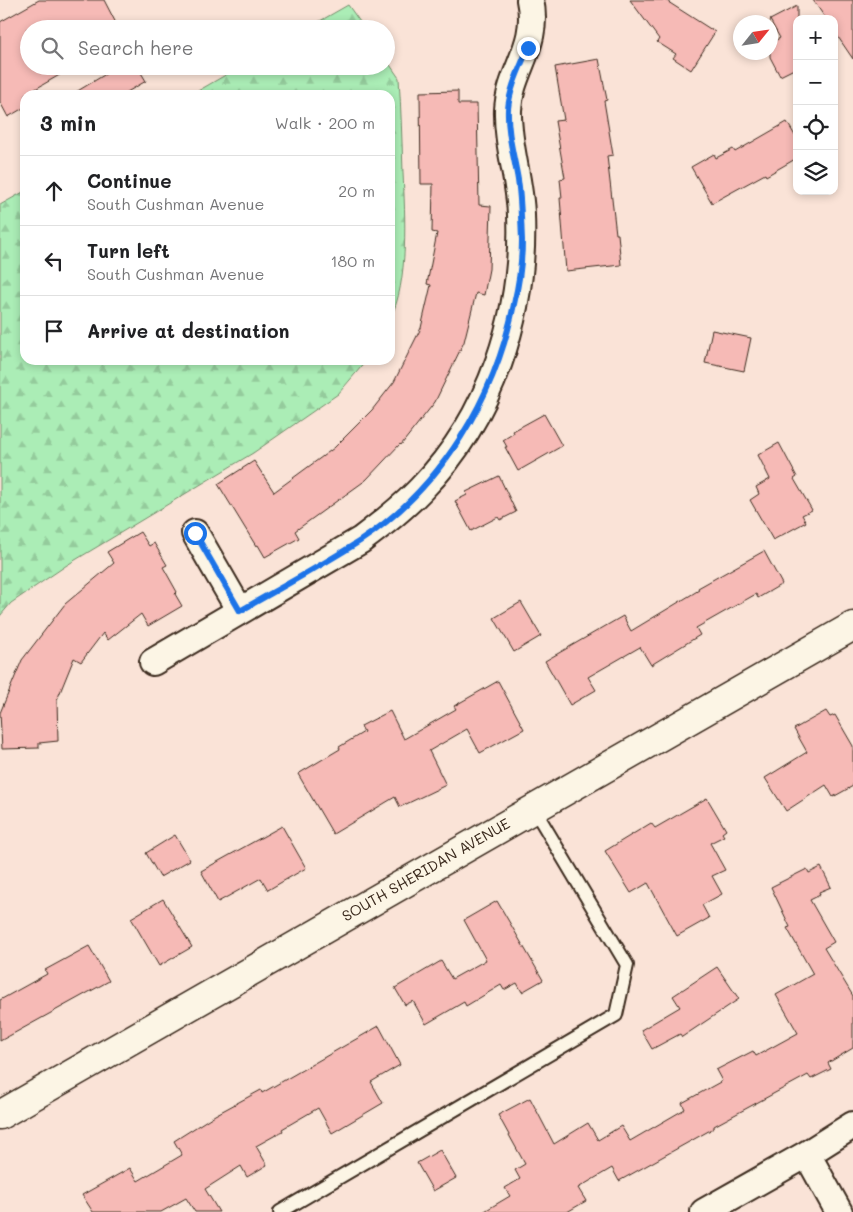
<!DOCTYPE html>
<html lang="en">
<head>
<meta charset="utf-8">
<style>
	:root { --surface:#fff; --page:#f6f6f6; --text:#202124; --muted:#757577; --line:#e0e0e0 }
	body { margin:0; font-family:Mali,sans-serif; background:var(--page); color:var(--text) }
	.controls { position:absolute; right:15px; top:15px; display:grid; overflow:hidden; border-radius:10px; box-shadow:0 2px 8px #0003 }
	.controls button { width:45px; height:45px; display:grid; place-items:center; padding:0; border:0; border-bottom:1px solid var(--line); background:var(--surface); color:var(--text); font:25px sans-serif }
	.compass { position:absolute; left:733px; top:15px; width:45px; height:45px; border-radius:50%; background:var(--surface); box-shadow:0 2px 8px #0003; rotate:60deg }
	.stop { position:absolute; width:15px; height:15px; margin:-11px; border:4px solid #1a73e8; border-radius:50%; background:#fff }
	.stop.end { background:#1a73e8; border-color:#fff; box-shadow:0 1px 5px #0008 }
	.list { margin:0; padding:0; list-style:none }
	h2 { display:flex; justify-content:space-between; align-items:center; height:65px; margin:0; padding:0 20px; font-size:21px }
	h2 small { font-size:16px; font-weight:400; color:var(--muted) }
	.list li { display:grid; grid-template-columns:32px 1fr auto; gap:15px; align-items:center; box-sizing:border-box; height:70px; padding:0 20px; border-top:1px solid var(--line) }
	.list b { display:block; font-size:19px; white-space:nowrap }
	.list p { margin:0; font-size:16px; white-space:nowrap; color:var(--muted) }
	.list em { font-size:16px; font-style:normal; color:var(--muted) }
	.icon { flex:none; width:28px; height:28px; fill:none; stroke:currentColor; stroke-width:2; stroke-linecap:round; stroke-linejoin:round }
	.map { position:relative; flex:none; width:853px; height:1212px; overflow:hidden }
	.search { position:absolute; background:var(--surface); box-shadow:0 2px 8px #0003; left:20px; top:20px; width:375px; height:55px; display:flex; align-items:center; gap:12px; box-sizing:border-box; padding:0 18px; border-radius:28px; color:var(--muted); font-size:19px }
	.panel { position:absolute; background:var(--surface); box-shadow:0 2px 8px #0003; left:20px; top:90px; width:375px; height:275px; border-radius:15px }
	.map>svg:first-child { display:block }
</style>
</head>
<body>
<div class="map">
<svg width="853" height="1212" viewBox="0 0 853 1212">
	<defs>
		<pattern id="forest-firs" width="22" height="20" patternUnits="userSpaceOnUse" patternTransform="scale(1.25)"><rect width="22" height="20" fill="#abedb6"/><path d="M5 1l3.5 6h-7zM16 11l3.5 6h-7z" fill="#94cb9c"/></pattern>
	</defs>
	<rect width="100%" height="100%" fill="#fae3d7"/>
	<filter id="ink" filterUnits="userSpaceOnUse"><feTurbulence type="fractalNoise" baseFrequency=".02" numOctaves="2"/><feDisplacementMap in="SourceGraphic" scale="10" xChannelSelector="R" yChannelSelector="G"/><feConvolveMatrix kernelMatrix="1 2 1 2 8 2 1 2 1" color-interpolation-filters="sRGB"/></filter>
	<g filter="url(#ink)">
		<path fill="url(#forest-firs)" stroke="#738c6a" d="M348,5L365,29H306Z
			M386,59L399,78C401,109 402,141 403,173C405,215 409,282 390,319V95H191L241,66H386Z
			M25,191V360H367L338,394L253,453L67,565L11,603L0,616V205Z"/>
		<path fill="#f6bab6" stroke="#3b2a1e" d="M39,0H104L119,29H26L29,33V66H75L25,95V107L8,117L0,102V22Z
			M630,0H665L715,32L691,70L673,58L676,54L657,42L659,39Z
			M813,0H853V59L834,31V19H826Z
			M797,6V70L796,68L780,76L770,57V43L780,38L770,20Z
			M599,59L607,100L604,101L613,155L607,156L616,234H618L621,265L566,271L560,198H562L560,179L565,178L555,121L564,120L555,67Z
			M119,66H137L146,81L122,95H71Z
			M458,91V104H477L479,205L491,206L489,269L484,295L476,293L464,342L435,402L401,445L400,444L366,480L295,531L299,538L265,557L258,545L256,546L218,484L254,461L274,492L334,448L372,410L394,382L421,328L431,285L427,284L437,233L432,232L433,184H421L420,92Z
			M787,122L797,139V158L766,176L765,174L712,203L691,167L714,154L716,158L733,149L735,152Z
			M712,330L751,338L744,371L705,363Z
			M544,414L562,446L518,471L505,447H507L503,440L514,433L513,431Z
			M779,443L797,477L794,479L812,510L802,515L806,522L773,540L750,500L759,494L756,487L770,479L758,455Z
			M499,476L516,512L500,520L498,517L471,531L455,501L467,495L466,492Z
			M140,532L149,546L154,543L167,565L163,567L177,592L175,594L182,606L148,626L141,614L108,640L103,633L81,662L74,658L57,700L58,741L39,743V748L2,749L0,713L22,660L65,604L114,563L107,552Z
			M764,551L782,584L758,598L756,594L696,628L700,635L651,665L640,647L588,677L596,690L570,705L545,661L623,616L631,631L699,590L698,588Z
			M521,602L541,636L514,652L494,618Z
			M498,681L524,729L480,753L467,729L429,751L446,785L400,807L395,797L333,834L298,774L340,749L339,747L364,732L361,726L390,711L404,739L456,709L454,706Z
			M826,711L830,717L835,715L853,746V786L833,797L826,785L786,811L765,778L807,752L794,729Z
			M707,798L726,830L722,833L724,836L710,843L725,870L712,876L722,894L702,905L709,918L677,936L648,883L631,893L605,851L651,823L655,828Z
			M282,826L306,868L268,890L261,878L218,902L201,871Z
			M175,835L190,860L160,877L146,853Z
			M821,867L831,887L819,892L820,895L810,900L834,942L824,948L853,996V1048L828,1063L831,1069L811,1079L808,1075L714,1126V1128L619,1181L612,1168L578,1188L586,1201L567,1212H483L510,1196L505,1188L520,1179L515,1170L525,1164L498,1115L530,1098L554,1144L588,1123L598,1140L621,1126L630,1141L685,1109L682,1103L722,1081L716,1070L753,1051L756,1056L798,1033L776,995L813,974L787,928L790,927L771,887L807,869L809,873Z
			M163,899L192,947L159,966L131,918Z
			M497,901L543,980L522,992L517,983L504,990L501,985L466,1006L464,1002L426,1024L413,1001L405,1005L395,988L441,961L452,979L486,960L464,920Z
			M89,946L109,981L0,1041V1000L47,974L45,970Z
			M717,967L739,999L682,1037L680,1034L652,1049L641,1030L680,1007L673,996Z
			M379,1026L400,1065L371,1082L383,1103L332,1133L318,1108L282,1129L283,1131L256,1146L267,1165L247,1177L241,1166L205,1189L219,1212H195L186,1198L161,1212H93L82,1195L130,1168L138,1181L182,1155L174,1141L215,1115L261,1090L262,1093Z
			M440,1150L456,1178L433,1191L417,1163Z"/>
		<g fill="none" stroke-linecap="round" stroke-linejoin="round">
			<defs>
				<path id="service" d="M280,1212L616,1015L627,965L534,809"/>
				<path id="minor" d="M195,533L240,611
					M153,662L361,540C382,524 403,508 421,489C491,418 525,313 521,215C520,179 507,145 508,110C510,70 540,45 530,0
					M807,1154L839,1212
					M704,1212L807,1154L853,1125"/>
				<path id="tertiary" d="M0,1115L853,626"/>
			</defs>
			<use href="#service" stroke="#3b2a1e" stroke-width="16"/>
			<use href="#minor" stroke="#3b2a1e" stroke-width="30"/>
			<use href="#tertiary" stroke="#3b2a1e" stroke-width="31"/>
			<use href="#service" stroke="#fcf5e5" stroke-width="12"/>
			<use href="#minor" stroke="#fcf5e5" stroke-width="26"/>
			<use href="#tertiary" stroke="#fcf5e5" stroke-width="28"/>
		</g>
	</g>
	<g fill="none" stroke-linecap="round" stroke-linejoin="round" filter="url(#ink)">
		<path stroke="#1a73e8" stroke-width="6" d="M195,533L240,611C280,588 321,566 360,541C442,487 495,398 514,304C519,283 522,261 522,240C521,220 521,200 518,180C514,156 507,133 508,109C510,87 520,68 528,48"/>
	</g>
	<g text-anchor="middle" stroke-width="4" stroke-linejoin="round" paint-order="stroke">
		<g font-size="15" fill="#3b2a1e" stroke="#fcf5e5">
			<text transform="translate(426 870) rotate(-30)" y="5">SOUTH SHERIDAN AVENUE</text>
		</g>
	</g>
</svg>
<div class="controls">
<button>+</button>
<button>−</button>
<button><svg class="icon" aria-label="locate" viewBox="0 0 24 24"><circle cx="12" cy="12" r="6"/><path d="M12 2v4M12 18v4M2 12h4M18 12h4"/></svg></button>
<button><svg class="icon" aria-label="layers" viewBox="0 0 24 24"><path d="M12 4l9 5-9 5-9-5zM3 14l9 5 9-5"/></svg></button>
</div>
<svg class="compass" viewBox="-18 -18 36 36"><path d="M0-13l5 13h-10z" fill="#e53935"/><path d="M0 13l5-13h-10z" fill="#757577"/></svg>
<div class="stop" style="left:195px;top:533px"></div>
<div class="stop end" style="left:528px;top:48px"></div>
<div class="search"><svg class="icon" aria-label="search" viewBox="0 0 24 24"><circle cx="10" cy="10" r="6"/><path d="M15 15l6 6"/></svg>Search here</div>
<section class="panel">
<h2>3 min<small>Walk · 200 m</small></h2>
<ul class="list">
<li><svg class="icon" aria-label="ahead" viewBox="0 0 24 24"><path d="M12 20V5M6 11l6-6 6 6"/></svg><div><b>Continue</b><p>South Cushman Avenue</p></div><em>20 m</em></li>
<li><svg class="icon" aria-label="left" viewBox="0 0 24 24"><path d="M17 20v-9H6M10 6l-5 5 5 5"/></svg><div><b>Turn left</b><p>South Cushman Avenue</p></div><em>180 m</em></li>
<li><svg class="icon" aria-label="arrive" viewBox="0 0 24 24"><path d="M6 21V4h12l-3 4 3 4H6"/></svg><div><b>Arrive at destination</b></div></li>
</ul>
</section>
</div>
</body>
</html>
